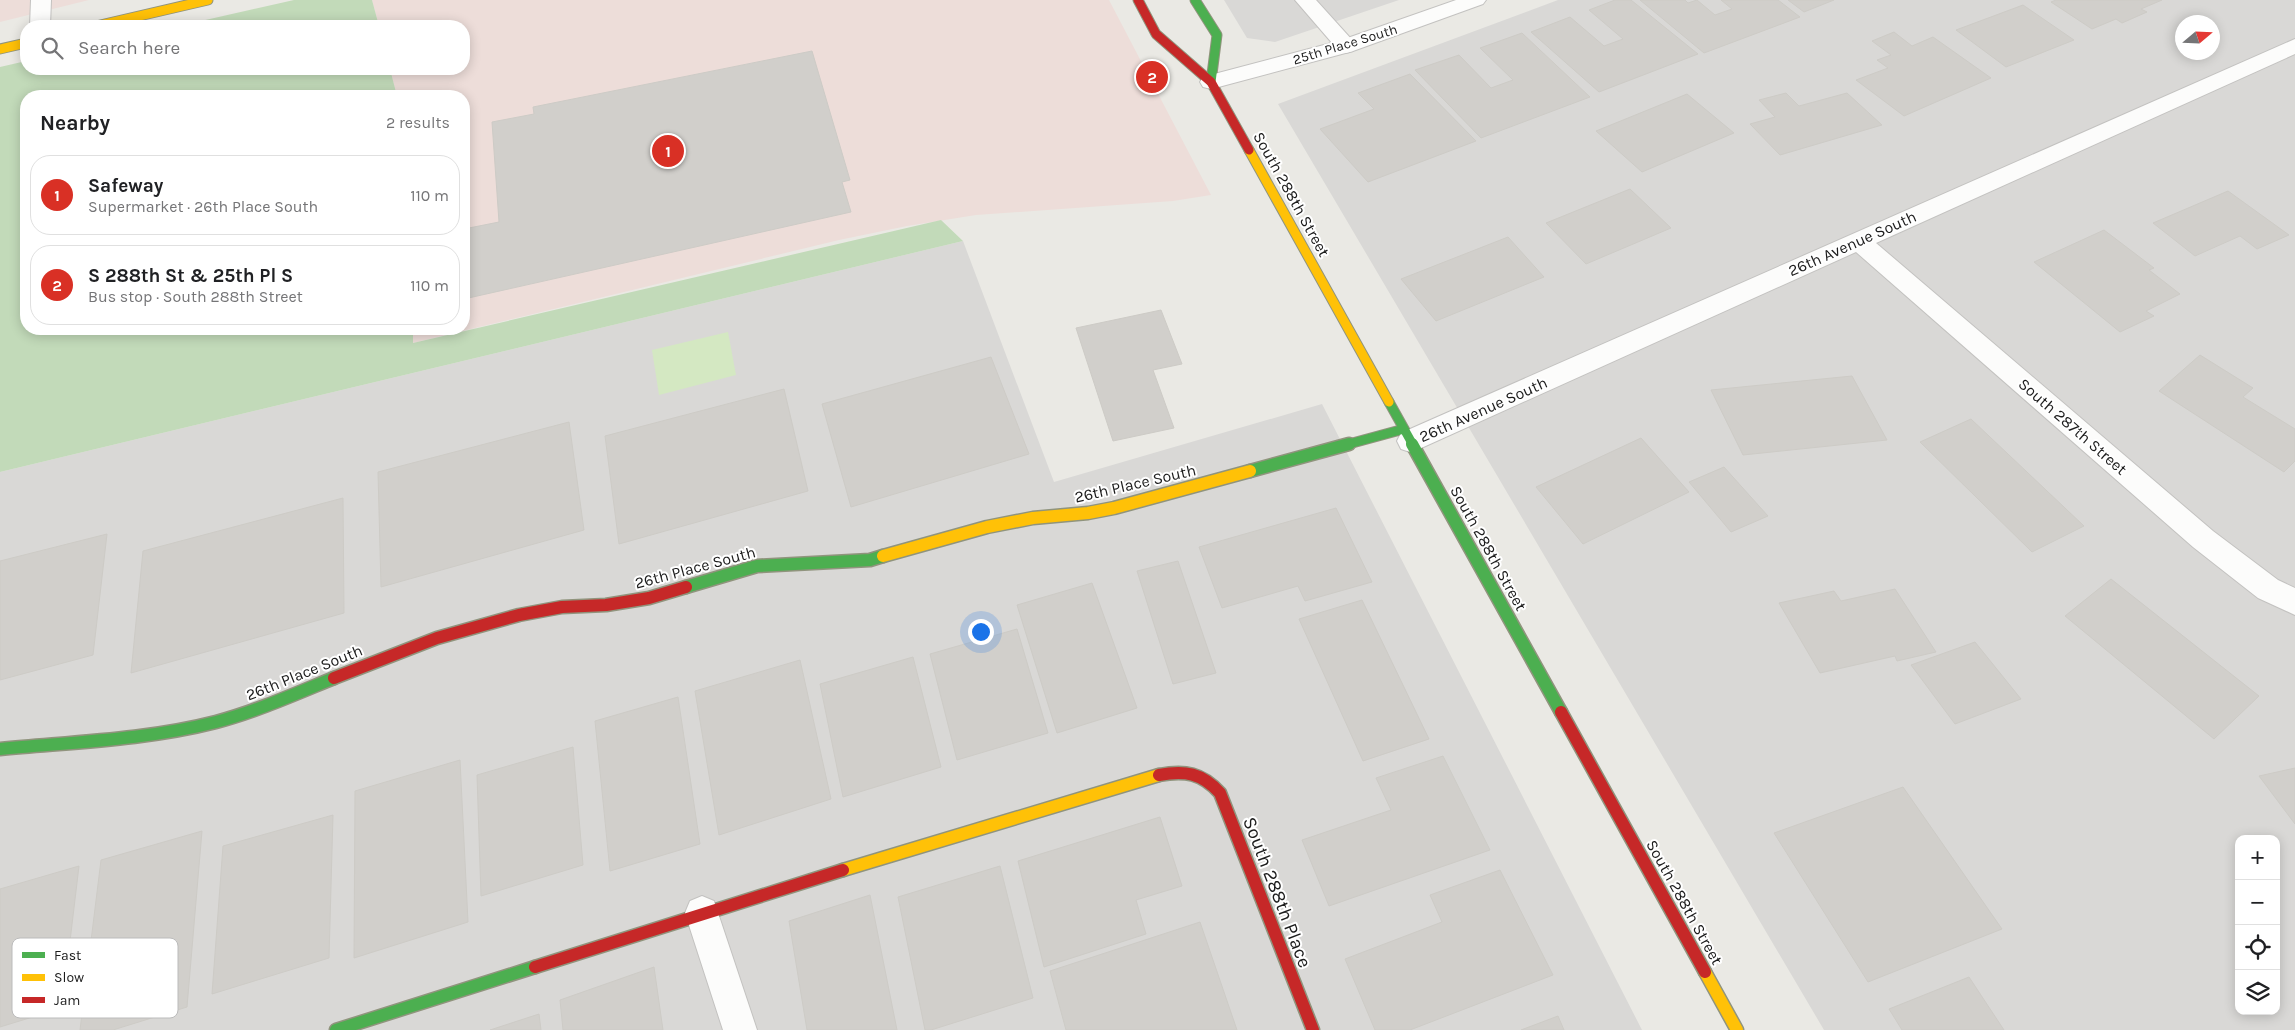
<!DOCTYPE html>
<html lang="en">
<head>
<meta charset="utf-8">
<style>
	:root { --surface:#fff; --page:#f6f6f6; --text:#202124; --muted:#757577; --line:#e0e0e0; --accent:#d93025 }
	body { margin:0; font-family:Karla,sans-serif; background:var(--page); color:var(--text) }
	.controls { position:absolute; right:15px; bottom:15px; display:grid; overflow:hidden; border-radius:10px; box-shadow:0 2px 12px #0003 }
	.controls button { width:45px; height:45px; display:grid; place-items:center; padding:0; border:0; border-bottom:1px solid var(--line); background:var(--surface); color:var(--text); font:25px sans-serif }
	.compass { position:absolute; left:2175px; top:15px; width:45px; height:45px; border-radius:50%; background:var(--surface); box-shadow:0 2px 12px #0003; rotate:71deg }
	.you { position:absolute; left:980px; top:631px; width:18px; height:18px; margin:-12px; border:4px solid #fff; border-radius:50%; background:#1a73e8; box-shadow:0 0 0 8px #1a73e833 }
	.badge { display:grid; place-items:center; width:32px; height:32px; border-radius:50%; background:var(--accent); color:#fff; font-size:16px; font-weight:700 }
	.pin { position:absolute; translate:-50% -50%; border:2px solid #fff; box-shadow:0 1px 5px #0006 }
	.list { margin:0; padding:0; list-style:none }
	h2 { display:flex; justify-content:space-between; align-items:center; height:65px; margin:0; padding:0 20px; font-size:21px }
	h2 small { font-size:16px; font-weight:400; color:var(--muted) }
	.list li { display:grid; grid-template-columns:32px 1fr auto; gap:15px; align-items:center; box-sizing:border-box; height:80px; margin:0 10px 10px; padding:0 10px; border:1px solid var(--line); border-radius:20px }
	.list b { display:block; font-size:19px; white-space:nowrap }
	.list p { margin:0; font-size:16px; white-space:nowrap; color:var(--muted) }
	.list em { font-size:16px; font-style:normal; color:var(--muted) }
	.icon { flex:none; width:28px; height:28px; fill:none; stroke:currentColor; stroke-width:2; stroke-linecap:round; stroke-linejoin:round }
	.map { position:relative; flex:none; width:2295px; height:1030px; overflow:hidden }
	.search { position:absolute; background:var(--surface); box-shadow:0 2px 12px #0003; left:20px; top:20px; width:450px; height:55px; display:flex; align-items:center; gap:12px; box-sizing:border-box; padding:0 18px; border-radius:20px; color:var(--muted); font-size:19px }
	.panel { position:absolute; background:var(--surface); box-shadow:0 2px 12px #0003; left:20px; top:90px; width:450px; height:245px; border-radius:20px }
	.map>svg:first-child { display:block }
</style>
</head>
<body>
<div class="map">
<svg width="2295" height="1030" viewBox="0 0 2295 1030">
	<rect width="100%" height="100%" fill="#eae9e4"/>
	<path fill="#d9d8d6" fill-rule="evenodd" d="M1224,0H1399L1275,42L1247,38Z
		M1558,0H2295V1030H1824L1278,104ZM2182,22H2212V52H2182ZM2239,839H2276V1011H2239Z
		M963,241L1054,482L1322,404L1642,1030H0V472Z"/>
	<path fill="#edddd9" d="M0,0H89L0,22Z
		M372,0H1109L1211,195L1173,201L976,215L907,226L839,240L413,343V329H464V96H397L390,69H464V26H379Z"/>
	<path fill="#d4e8c2" d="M728,332L736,375L659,395L652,350Z"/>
	<path fill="#c2dab9" d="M294,0H372L379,26H179Z
		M26,61V69H390L397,96H26V329H413V343L941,220L963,241L0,472V67Z"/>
	<path fill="#d1cfcb" stroke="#cdcbc6" d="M1615,0H1631L1698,54L1599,92L1531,32L1570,17L1604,46L1623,39L1589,10Z
		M1640,0H1685L1688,3L1697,0L1715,15L1732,9L1721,0H1778L1800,17L1704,53Z
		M1788,0H1834L1804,12Z
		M2056,0H2162L2141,9L2147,12L2122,23L2116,19L2092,29L2051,2Z
		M2023,5L2074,40L2006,67L1956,30Z
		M1894,32L1912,46L1933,37L1991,78L1904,116L1856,80L1888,68L1877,60L1891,55L1872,41Z
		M1522,33L1590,97L1481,138L1415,70L1459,55L1491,88L1513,80L1480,48Z
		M812,51L850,180L842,182L851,212L464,299V229L499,222L492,122L534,114L533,107Z
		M1410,74L1476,141L1368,182L1320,129L1374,109L1358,93Z
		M1786,93L1799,106L1847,93L1882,125L1780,155L1750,124L1775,117L1759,100Z
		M1687,94L1734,133L1642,172L1596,131Z
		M1630,189L1671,228L1586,264L1546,223Z
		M2228,191L2289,235L2257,249L2240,236L2195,256L2153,223Z
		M2104,230L2154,268L2149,270L2180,294L2146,311L2154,316L2120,332L2034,262Z
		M1508,237L1544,277L1436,321L1401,279Z
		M1161,310L1182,364L1153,370L1174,428L1113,441L1076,328Z
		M2200,355L2253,388L2243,397L2295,429V461L2284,472L2159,391Z
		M991,357L1029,454L851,507L822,404Z
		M1852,376L1887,440L1743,455L1711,390Z
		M784,389L808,491L619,544L605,436Z
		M1971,419L2084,526L2032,552L1920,442Z
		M569,422L584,530L381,587L378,472Z
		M1641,438L1689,492L1583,544L1536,487Z
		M1724,467L1768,516L1731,532L1689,482Z
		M343,498L344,613L131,673L143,551Z
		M1336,508L1372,582L1305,601L1298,586L1222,608L1199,547Z
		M107,534L93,655L0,680V561Z
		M1178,561L1216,673L1173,684L1137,571Z
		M2111,579L2259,696L2214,739L2065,616Z
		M1092,583L1137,708L1057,733L1017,605Z
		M1895,589L1936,652L1897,661L1895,656L1820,673L1779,603L1834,591L1841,601Z
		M1362,600L1429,739L1363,761L1299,619Z
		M1017,629L1048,733L957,760L930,654Z
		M1975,642L2021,699L1955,724L1911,665Z
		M913,657L941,767L843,797L820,684Z
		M800,660L831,799L719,835L695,691Z
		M678,697L700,844L610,871L595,721Z
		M573,747L583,865L481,896L477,775Z
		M1443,756L1490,850L1329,906L1302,840L1391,810L1376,778Z
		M460,760L468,922L354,958L355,791Z
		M2295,768V824L2259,776Z
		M1903,787L2002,929L1868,982L1774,833Z
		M333,815L329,958L212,994L223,846Z
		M1160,817L1182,886L1136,900L1146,934L1044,967L1018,861Z
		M202,831L187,1007L113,1030H80L101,860Z
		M79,866L62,1008L0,1027V889Z
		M1000,866L1033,998L931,1030H925L898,897Z
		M1500,870L1553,975L1410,1030H1375L1345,959L1442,922L1430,895Z
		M870,895L897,1030H807L789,921Z
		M1200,922L1237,1030H1066L1050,971Z
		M654,967L663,1030H563L560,1000Z
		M1969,977L2004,1030H1902L1889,1009Z
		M539,1014L541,1030H490Z
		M1558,1016L1564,1030H1521Z"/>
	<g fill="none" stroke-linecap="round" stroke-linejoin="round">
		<defs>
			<path id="lane" d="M31,0H51L50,26H30Z
				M1295,0H1316L1353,41L1356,46L1353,51L1346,53L1339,51Z"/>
			<path id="street" d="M1456,0H1486L1483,4L1353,51L1211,89L1203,87L1200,82L1203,77L1339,41Z
				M2295,39V54L1876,243L2213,531L2278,580L2295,588V615L2258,598L2193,547L1856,252L1419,449L1410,452L1401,449L1397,441L1401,433Z
				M702,896L714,901L757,1030H723L685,913L690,901Z"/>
			<path id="fast-far1" d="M1195,0L1217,35L1211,82
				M1389,402L1413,445
				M1345,445L1404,429"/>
			<path id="fast" d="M1412,444L1561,712
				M1250,471L1349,444
				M686,587L757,566L870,560L883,556
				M0,749C72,742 146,740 216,722C257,711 295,694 334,678
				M336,1030L535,967"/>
			<path id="slow-far1" d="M96,26L208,0
				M0,49L26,43
				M1249,150L1389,402"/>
			<path id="slow" d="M883,556L987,527L1033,518L1088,513L1114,508L1250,471
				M843,870L1159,775
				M1705,972L1737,1030"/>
			<path id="jam-far1" d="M1138,0L1156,34L1211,82L1249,150"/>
			<path id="jam" d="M334,678L437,638L519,615L562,607L606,605L649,598L686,587
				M1561,712L1705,972
				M1159,775C1185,770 1202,773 1220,793L1313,1030
				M535,967L843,870"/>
		</defs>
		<use href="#lane" stroke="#c3c2c0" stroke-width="2"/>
		<use href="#street" stroke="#c3c2c0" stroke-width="2"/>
		<use href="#fast-far1" stroke="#90947d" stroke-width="11"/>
		<use href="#fast" stroke="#90947d" stroke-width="15"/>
		<use href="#slow-far1" stroke="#90947d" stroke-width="11"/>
		<use href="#slow" stroke="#90947d" stroke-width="15"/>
		<use href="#jam-far1" stroke="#90947d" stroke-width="11"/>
		<use href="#jam" stroke="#90947d" stroke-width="15"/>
		<use href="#lane" fill="#fcfcfb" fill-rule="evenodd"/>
		<use href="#street" fill="#fcfcfb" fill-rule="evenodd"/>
		<use href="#fast-far1" stroke="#4caf50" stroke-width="9"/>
		<use href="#fast" stroke="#4caf50" stroke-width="12"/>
		<use href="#slow-far1" stroke="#ffc107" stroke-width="9"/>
		<use href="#slow" stroke="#ffc107" stroke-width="12"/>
		<use href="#jam-far1" stroke="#c62828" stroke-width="9"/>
		<use href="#jam" stroke="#c62828" stroke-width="12"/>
	</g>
	<g text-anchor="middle" stroke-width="4" stroke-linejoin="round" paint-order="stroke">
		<g font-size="14" fill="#1c1c1c" stroke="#fff">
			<text transform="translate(1345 44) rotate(-17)" y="5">25th Place South</text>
		</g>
		<g font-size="16" fill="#1c1c1c" stroke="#fff">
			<text transform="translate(1292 194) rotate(61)" y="6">South 288th Street</text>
			<text transform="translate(1852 243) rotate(-24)" y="6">26th Avenue South</text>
			<text transform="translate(1483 409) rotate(-24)" y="6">26th Avenue South</text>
			<text transform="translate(2073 426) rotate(41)" y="6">South 287th Street</text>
			<text transform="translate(1135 483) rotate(-13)" y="6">26th Place South</text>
			<text transform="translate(1489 548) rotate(61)" y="6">South 288th Street</text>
			<text transform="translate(695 567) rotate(-15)" y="6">26th Place South</text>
			<text transform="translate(304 672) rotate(-22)" y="6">26th Place South</text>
			<text transform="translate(1685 902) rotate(61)" y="6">South 288th Street</text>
		</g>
		<g font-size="19" fill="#1c1c1c" stroke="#fff">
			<text transform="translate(1278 892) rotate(69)" y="7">South 288th Place</text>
		</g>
	</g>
	<rect x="12" y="938" width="166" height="80" rx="8" fill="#fff" stroke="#bbb" stroke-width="1"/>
	<rect x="22" y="952" width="23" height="6" fill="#4caf50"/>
	<rect x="22" y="974" width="23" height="7" fill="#ffc107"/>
	<rect x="22" y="997" width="23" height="6" fill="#c62828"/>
	<g font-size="14" fill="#1c1c1c">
		<text x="54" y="960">Fast</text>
		<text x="54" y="982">Slow</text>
		<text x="54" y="1005">Jam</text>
	</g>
</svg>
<div class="controls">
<button>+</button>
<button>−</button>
<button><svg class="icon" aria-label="locate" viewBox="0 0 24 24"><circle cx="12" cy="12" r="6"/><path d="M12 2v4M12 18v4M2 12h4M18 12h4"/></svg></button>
<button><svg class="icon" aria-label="layers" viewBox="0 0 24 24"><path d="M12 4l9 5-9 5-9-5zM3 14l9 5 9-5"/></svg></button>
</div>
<svg class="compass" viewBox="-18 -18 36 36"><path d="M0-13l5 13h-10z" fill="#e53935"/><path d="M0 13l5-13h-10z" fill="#757577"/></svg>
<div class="you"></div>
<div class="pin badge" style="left:668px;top:151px">1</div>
<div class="pin badge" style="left:1152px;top:77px">2</div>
<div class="search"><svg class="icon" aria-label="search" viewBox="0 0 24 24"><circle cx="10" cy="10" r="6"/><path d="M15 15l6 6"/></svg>Search here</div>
<section class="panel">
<h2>Nearby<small>2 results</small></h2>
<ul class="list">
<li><span class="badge">1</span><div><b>Safeway</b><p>Supermarket · 26th Place South</p></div><em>110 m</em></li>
<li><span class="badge">2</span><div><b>S 288th St &amp; 25th Pl S</b><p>Bus stop · South 288th Street</p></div><em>110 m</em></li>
</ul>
</section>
</div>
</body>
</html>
